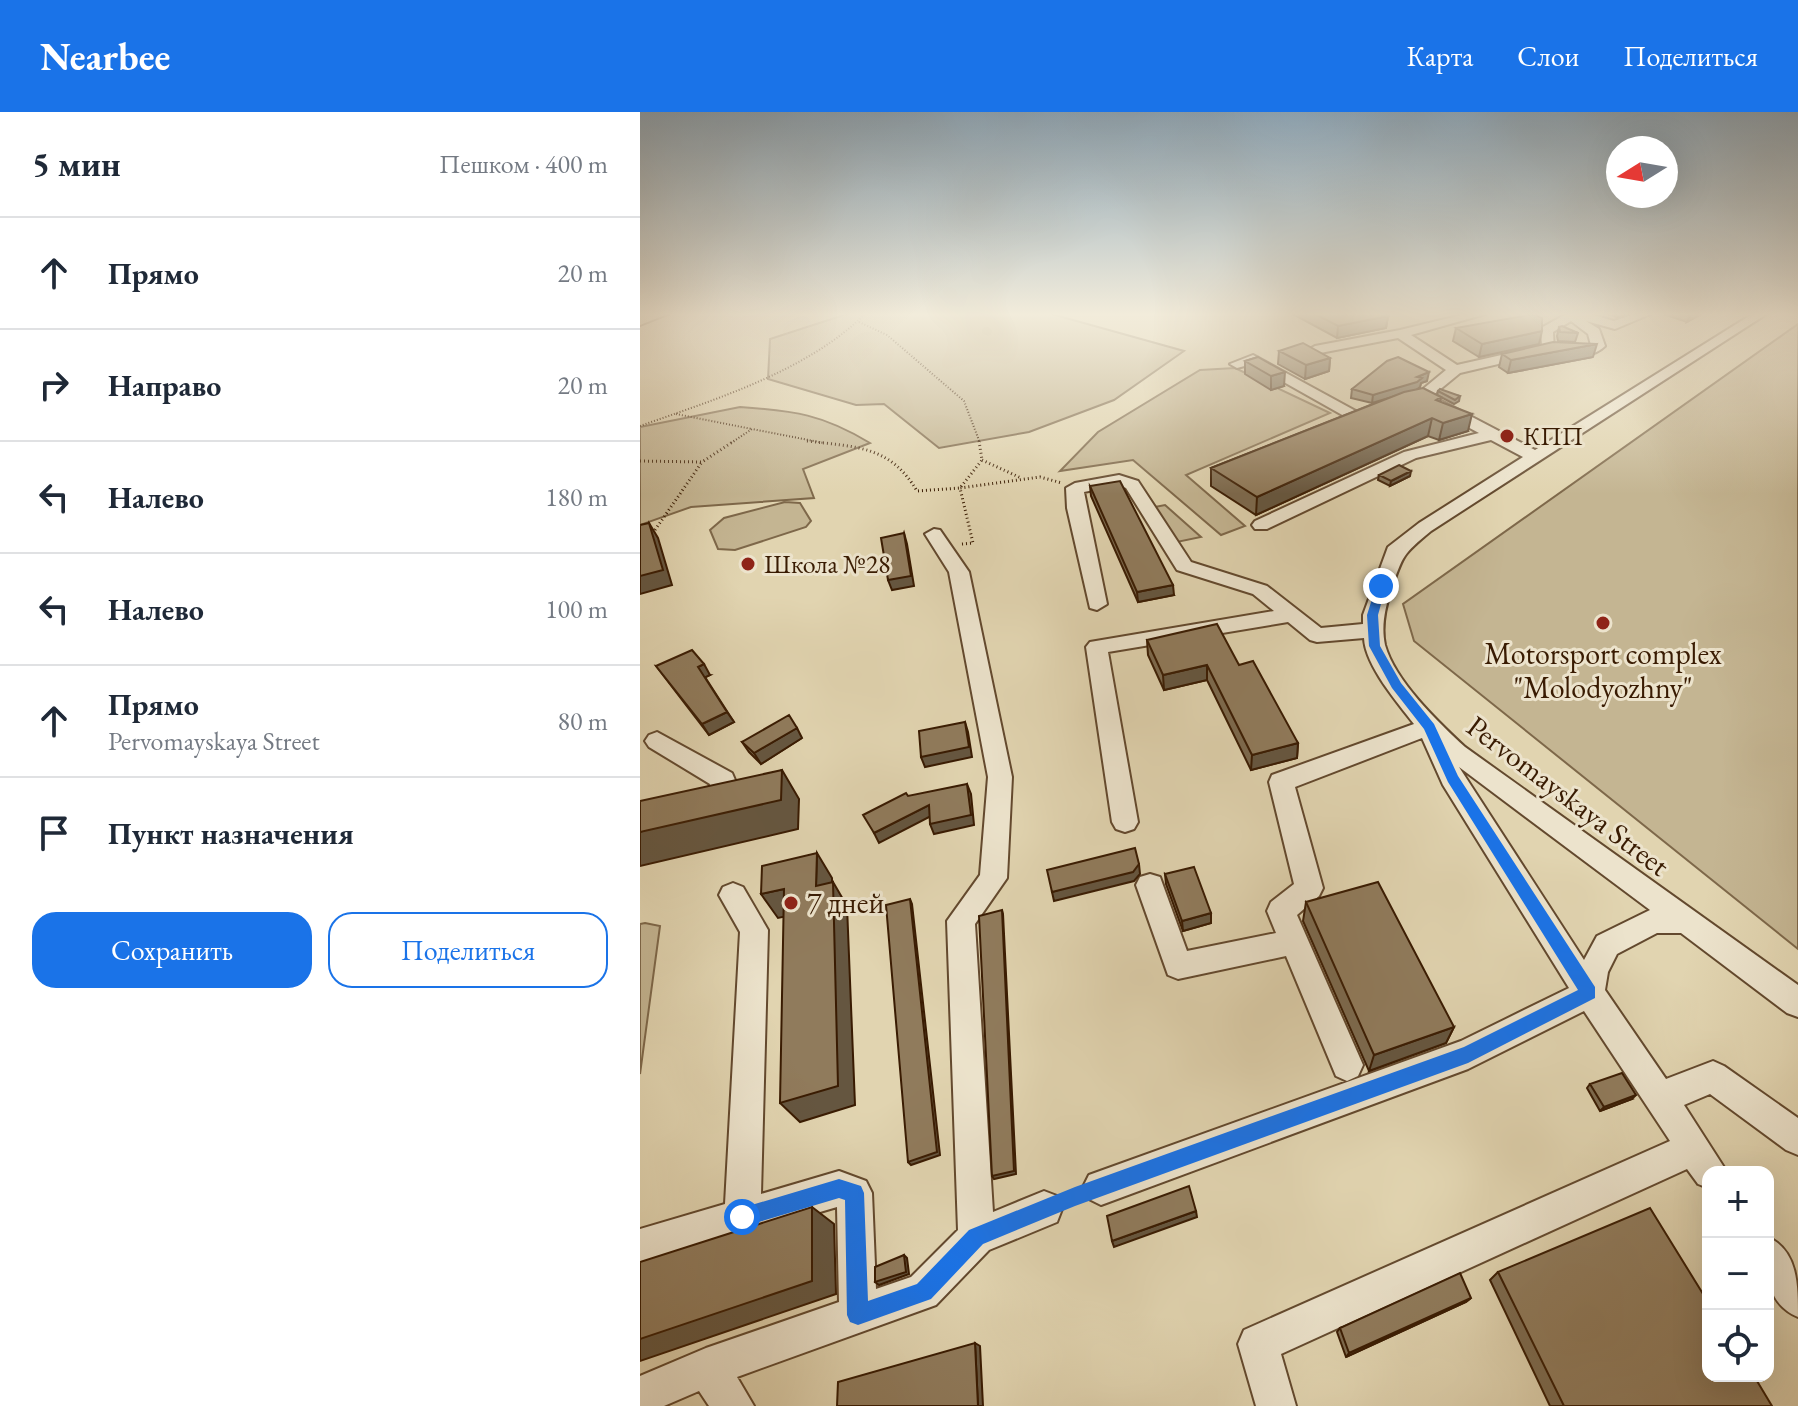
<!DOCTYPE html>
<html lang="ru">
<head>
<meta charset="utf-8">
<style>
	:root { --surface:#fff; --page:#f6f6f7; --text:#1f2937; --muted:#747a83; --line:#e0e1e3; --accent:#1a73e8 }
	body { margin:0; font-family:"EB Garamond",serif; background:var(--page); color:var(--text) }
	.controls { position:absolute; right:24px; bottom:24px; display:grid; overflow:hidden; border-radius:16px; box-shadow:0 8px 32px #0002 }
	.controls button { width:72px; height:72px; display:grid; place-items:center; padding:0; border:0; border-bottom:2px solid var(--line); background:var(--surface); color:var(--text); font:40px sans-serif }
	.compass { position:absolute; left:966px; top:24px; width:72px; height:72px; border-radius:50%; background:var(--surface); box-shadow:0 8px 32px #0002; rotate:259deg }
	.stop { position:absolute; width:24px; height:24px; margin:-18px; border:6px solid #1a73e8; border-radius:50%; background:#fff }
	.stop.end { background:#1a73e8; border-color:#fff; box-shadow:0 2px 8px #0008 }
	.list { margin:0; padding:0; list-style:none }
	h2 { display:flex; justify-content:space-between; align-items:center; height:104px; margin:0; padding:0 32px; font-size:34px }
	h2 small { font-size:26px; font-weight:400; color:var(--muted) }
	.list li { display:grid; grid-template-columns:52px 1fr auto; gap:24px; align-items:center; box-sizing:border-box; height:112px; padding:0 32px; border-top:2px solid var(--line) }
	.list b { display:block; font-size:30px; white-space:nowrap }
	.list p { margin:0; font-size:26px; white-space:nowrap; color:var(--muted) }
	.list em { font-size:26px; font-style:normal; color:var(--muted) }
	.actions { display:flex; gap:16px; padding:24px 32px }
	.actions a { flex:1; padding:18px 0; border:2px solid var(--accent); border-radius:24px; text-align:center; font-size:28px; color:var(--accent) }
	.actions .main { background:var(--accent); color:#fff }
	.icon { flex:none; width:44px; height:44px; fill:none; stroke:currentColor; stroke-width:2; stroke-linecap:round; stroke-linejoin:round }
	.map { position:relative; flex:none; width:1158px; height:1294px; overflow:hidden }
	header { display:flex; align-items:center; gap:48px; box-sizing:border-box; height:112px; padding:0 40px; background:var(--accent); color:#fff }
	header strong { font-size:38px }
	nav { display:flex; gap:44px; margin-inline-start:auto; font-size:28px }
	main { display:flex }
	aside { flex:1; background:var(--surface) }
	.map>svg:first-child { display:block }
</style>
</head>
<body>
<header>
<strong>Nearbee</strong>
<nav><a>Карта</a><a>Слои</a><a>Поделиться</a></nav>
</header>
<main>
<aside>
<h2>5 мин<small>Пешком · 400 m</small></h2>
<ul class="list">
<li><svg class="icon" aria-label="ahead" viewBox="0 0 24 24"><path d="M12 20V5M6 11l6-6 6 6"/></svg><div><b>Прямо</b></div><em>20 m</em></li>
<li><svg class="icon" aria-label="right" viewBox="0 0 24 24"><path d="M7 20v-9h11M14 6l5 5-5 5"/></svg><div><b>Направо</b></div><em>20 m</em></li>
<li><svg class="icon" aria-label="left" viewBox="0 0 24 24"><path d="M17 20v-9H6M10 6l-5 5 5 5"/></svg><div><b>Налево</b></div><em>180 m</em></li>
<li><svg class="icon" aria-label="left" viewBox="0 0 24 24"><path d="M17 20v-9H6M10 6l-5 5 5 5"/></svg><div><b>Налево</b></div><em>100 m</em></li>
<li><svg class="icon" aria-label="ahead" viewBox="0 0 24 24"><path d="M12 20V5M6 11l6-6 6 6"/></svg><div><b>Прямо</b><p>Pervomayskaya Street</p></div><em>80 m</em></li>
<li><svg class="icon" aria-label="arrive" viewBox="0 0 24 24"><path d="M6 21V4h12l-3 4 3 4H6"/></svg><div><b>Пункт назначения</b></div></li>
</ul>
<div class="actions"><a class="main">Сохранить</a><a>Поделиться</a></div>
</aside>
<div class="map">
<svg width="1158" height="1294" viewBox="0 0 1158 1294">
	<rect width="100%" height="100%" fill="#e1d4b0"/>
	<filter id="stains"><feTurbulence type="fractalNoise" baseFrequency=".0025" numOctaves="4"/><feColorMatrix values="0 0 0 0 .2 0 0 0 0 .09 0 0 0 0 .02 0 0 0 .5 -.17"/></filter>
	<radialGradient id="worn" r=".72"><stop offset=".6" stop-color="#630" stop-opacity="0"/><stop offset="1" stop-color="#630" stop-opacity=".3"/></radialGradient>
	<path fill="#c4b592" stroke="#7e684a" stroke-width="2" d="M210,201H408L544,239L474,288L389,320L299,336L244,292L216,293L128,267L130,227Z
		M1158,212V837L774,529L763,492Z
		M595,256L690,301L546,363L605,414L581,423L493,348L420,359L458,320L560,258Z
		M100,295C155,299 182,302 230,331L163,357L174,386L51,395L0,413V315Z
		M145,390L160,391L171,409L166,415L95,438L78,437L70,418L84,406Z
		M525,393L561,425L537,430L515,395Z
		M5,811L20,814L0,962V812Z"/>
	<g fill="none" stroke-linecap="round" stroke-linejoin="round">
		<defs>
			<path id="minor" d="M830,201H849L771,223L817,253L902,234L901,216L928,201H947L974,209L997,201H1013L975,217L946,209L959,217L965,234C954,245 933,247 921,239L928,235L951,233L948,222L931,209L913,220L914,239L820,261L792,284L895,338L1114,201H1128L791,419C762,443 763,443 751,478C745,496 741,514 745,533C755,569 798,610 825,635L1158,873V905L1147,901L1041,821H1017L977,842L968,860L965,878L1026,967L1073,949L1084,954L1158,1006V1043L1146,1038L1070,982L1044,993L1087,1060H1068V1076L1058,1072L1047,1057L641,1242L656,1294H616L598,1232L604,1218L1030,1029L944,899L828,957L461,1093L449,1087L443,1075L449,1063L821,929L929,876L803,673L782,626L655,675L683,776L679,784L657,803L723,953L718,964L707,969L696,964L646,844L538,867L528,863L496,773L500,765L510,762L520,765L547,839L636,821L627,799L631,790L654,772L629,670L632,663L774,612C757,590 725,553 724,526L677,530L670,528L648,510L468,540L498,710L494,717L485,720L476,717L472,710L446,535L450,530L634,499L613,482L537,458L486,376L478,373L444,380L467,492L457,498L450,496L427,396L426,376L435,371L479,363L498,369L551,450L627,474L681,516L723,512V503L748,435L779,411L883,345L851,328L776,346L627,417H615L612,413L615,409L764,340L839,321L777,288V282L806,258L758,226L675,242L668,238L675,234L760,218ZM819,655L1010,798L957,824L944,848Z
				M613,243L723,303L726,306L718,311L713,309L612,252L597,256L590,252Z
				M294,417L300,418L329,460L372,665L367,766L335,812L353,1100L404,1079L417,1084L422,1097L417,1110L349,1138L296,1193L97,1265L114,1294H69L59,1279L24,1294H0V1264L66,1236L199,1190L197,1095L0,1153V1117L85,1092L100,820L79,783L83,775L93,771L103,775L128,818L121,1082L199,1059L226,1069L232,1081L236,1177L271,1165L318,1118L307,809L340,763L348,665L309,460L285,422Z
				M17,620L92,661L95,668L90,689L64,702L0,716V696L58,684L69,677L70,672L9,635L5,629L9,623Z
				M1128,1125C1158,1139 1158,1173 1158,1205C1123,1190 1128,1157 1128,1125Z"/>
			<path id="major" d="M7,201H30L0,213V203Z"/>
		</defs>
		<use href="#minor" stroke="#63492e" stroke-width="4"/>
		<use href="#major" stroke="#391b02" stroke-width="4"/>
		<path stroke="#391b02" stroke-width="2" stroke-dasharray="1 2" stroke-linecap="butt" d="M219,210L247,223L324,289L340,331
			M36,302L112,317
			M0,314C76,287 168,259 226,201
			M91,331L112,317L184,331"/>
		<path stroke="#391b02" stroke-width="3" stroke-dasharray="1 3" stroke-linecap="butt" d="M167,329C215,335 250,333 277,379L320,376L342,348L339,329
			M342,348L381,366
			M0,349L62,350L94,329
			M15,418L62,350
			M322,432L333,431L320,376L400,365L422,371"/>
		<use href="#minor" fill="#ece3cc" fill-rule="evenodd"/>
		<use href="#major" fill="#e1d4b0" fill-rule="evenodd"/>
	</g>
	<path fill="#7c6a4f" stroke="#391b02" stroke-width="2" d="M651,201H743L748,204L746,216L697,226Z
		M964,201H989L977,205Z
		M1020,201H1063L1047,210Z
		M919,215L938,221L935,230L918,229L917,224Z
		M816,216L899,232L839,245L813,229Z
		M639,239L690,246L689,259L665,267L638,252Z
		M862,242L953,245L868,261L859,255Z
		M618,245L644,274L631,278L605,262V249Z
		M787,269L781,271L780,275L777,277L801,285L800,290L828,319L799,328L788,324L616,403L571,374V356L743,288L732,291L711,286L712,277Z
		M798,279L820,284L819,289L814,292L797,283Z
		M739,363L770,364L750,374L738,368Z
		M450,374L534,483L498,490L451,384Z
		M507,528L599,553L658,631L657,646L611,658L567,568L524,578L508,543Z
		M16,554L70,563L65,565L94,610L69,623Z
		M162,626L121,652L109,640L102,630Z
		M525,762L571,801V811L543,819L526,772Z
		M666,790L814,915L806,931L729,959L663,809Z
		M950,972L992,987L960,999L947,976Z
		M858,1160L1132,1294H910L850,1168Z
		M831,1186L826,1190L706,1245L697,1220L700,1216Z"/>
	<path fill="#655640" stroke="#391b02" stroke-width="2" d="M979,201H989L977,205Z
		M1051,201H1063L1047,210Z
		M748,204L746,216L697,226L698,214Z
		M902,219L899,232L839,245L842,232Z
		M957,232L953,245L868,261L871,248Z
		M690,246L689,259L665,267L666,253Z
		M645,260L644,274L631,278V264Z
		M789,260L787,269L781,271L780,275L776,278L732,291L733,283Z
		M832,302L828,319L799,328L803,311Z
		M792,306L788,324L616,403L617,385Z
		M771,359L770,364L750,374L751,369Z
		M9,411L18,426L32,473L0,482V464Z
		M264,421L267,432L274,474L252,478L248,468Z
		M533,473L534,483L498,490L497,480Z
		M64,552L70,563L64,566L58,555Z
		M567,553V568L524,578L523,563Z
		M87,600L94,610L69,623L62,612Z
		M325,610L328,620L332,645L285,655L281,645Z
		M157,616L162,626L121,652L114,641Z
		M658,631L657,646L611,658L612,643Z
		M142,658L159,687L158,717L0,754V720Z
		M327,672L331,682L334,713L294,722L290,712Z
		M289,693L293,703L239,731L234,721Z
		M177,741L192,766V798L176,774Z
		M499,752L500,762L494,769L414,789L412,780Z
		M193,770L207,794L215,993L160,1010L140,991Z
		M144,777L161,801L138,806L121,782Z
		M270,787L272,792L300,1043L271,1053L268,1050Z
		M362,798L363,802L376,1062L354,1067L352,1064Z
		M571,801V811L543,819L542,809Z
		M814,915L806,931L729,959L734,943Z
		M996,983L992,987L960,999L964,995Z
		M172,1095L194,1112L196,1182L0,1249V1227Z
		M556,1099L557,1105L474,1135L472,1129Z
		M264,1143L267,1146L269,1162L239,1173L235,1170Z
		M831,1186L826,1190L706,1245L709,1241Z
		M335,1231L340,1234L343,1294H338Z"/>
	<path fill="#907b5c" stroke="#391b02" stroke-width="2" d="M673,201H743L748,204L698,214Z
		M894,202L902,206V219L842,232L816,216Z
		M922,214L938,221L920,220L919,215Z
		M913,230L957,232L871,248L862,242Z
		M663,231L690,246L666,253L639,239Z
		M618,245L645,260L631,264L605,249Z
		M758,245L789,260L777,265L782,266L777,270L733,283L712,277L747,249Z
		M783,276L801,285L796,288L832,302L803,311L792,306L617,385L571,356L764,280Z
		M800,277L820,284L815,288L798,279Z
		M759,353L771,359L751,369L739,363Z
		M480,369L533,473L497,480L450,374Z
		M9,411L23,458L0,464V413Z
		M264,421L271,464L248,468L241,426Z
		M577,512L599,553L613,549L658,631L612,643L567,553L523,563L507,528Z
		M52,538L64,552L58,555L87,600L62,612L16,554Z
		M149,603L157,616L114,641L102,630Z
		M325,610L329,635L281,645L279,619Z
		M142,658L141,688L0,720V689Z
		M327,672L331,703L290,712L289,693L234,721L223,703L266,681L268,684Z
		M495,736L499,752L493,760L412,780L407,758Z
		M177,741L176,774L193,770L198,974L140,991L144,777L121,782L122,754Z
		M554,755L571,801L542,809L525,762Z
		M738,770L814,915L734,943L666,790Z
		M270,787L297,1040L268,1050L246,793Z
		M362,798L374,1059L352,1064L339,804Z
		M982,961L996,983L964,995L950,972Z
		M549,1074L556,1099L472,1129L467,1104Z
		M172,1095V1169L0,1227V1150Z
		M1010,1096L1068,1190V1264H1114L1132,1294H924L858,1160Z
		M264,1143L266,1160L235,1170V1155Z
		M820,1161L831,1186L709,1241L700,1216Z
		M335,1231L338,1294H197L198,1270Z"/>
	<linearGradient id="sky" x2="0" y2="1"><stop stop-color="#8ea8ba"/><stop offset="0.53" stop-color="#f2ecdb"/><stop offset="1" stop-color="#f2ecdb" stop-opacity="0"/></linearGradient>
	<rect width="1158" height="382" fill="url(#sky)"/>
	<path fill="#1a73e8" d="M741,471L746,474L738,503L740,534L761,571L794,612L818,664L955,875V886L828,951L435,1094L343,1132L291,1187L218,1213L210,1210L207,1203L205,1088L199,1086L102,1115L95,1112L92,1105L95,1098L199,1067L221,1074L224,1081L228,1189L277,1172L329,1118L435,1075L824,935L938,878L808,670L784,617L752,576L729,534L727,503L736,474Z"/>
	<g fill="#8f2418" stroke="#ece3cc" stroke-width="3">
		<circle cx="867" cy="324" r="8"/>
		<circle cx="108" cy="452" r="8"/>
		<circle cx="963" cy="511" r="8"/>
		<circle cx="151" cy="791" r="8"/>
	</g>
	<g text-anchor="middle" stroke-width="6" stroke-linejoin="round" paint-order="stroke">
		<g font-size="26" fill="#391b02" stroke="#ece3cc" text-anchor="start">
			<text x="883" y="333">КПП</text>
			<text x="124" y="461">Школа №28</text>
		</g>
		<g font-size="30" fill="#391b02" stroke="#ece3cc">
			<text x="963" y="552">Motorsport complex<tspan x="963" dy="34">"Molodyozhny"</tspan></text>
			<text x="167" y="801" text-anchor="start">7 дней</text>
		</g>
		<g font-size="30" fill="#391b02" stroke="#ece3cc">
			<text transform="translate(928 684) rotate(37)" y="10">Pervomayskaya Street</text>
		</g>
	</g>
	<rect width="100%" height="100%" filter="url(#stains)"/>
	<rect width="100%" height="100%" fill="url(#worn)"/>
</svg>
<div class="controls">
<button>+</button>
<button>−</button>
<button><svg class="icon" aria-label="locate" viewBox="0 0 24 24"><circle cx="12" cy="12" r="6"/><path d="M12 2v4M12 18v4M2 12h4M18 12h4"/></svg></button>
</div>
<svg class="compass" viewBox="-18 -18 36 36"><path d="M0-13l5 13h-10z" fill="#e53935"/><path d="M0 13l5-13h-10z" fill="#747a83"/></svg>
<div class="stop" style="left:102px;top:1105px"></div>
<div class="stop end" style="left:741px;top:474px"></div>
</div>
</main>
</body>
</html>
